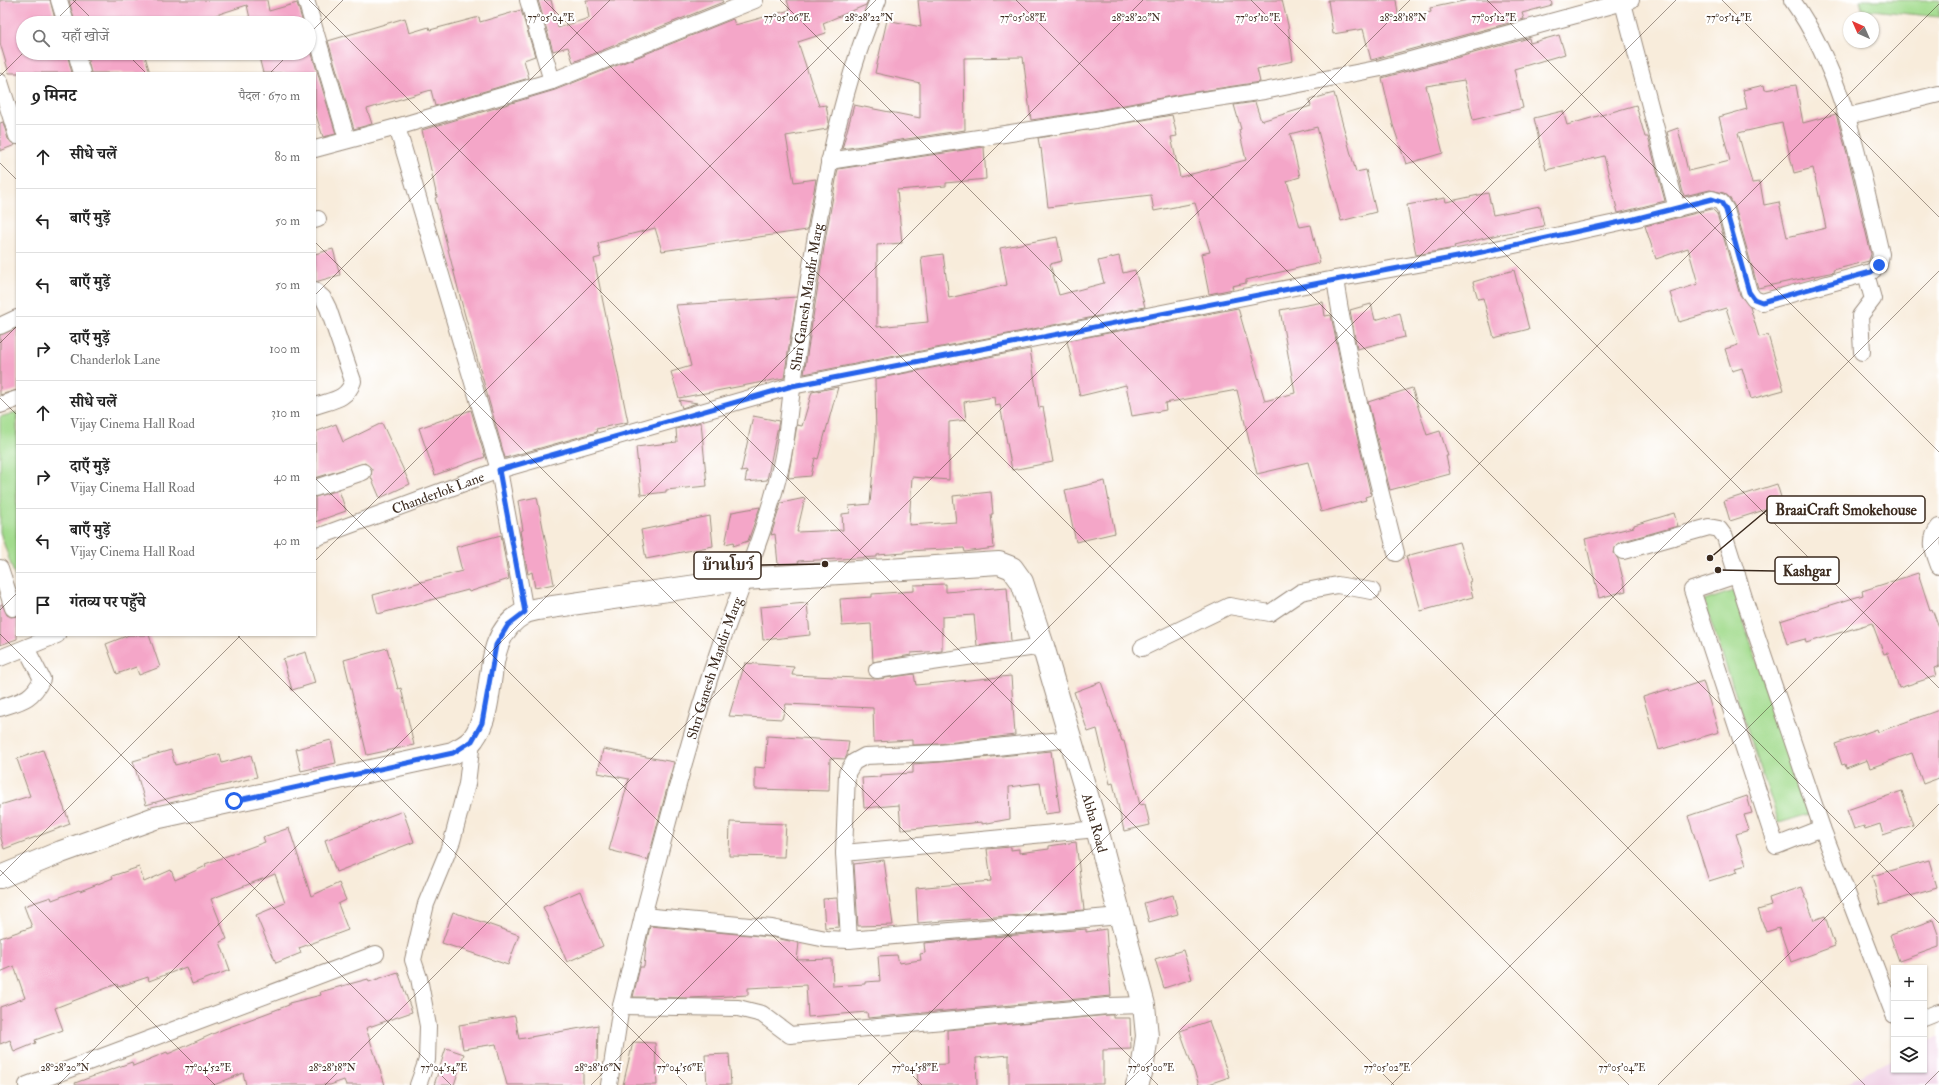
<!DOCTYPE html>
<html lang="hi">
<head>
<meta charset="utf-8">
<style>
	:root { --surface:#fff; --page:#f2f2f2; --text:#222; --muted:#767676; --line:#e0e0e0 }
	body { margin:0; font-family:"IM FELL Double Pica","Noto Serif Devanagari","Noto Serif Thai",serif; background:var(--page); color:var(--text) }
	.controls { position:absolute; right:12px; bottom:12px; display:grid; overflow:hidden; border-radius:0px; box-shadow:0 1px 3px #0004 }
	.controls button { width:36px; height:36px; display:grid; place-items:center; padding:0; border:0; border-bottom:1px solid var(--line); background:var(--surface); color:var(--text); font:20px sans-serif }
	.compass { position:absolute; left:1843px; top:12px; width:36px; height:36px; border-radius:50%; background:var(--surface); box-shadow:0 1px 3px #0004; rotate:315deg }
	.stop { position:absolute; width:12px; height:12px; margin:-9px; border:3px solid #2563eb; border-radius:50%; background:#fff }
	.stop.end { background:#2563eb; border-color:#fff; box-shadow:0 1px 4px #0008 }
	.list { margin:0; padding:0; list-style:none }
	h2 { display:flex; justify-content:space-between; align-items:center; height:52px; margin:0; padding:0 16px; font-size:17px }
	h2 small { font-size:13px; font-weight:400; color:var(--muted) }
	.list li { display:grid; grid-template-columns:26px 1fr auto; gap:12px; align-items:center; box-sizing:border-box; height:64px; padding:0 16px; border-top:1px solid var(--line) }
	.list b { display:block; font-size:15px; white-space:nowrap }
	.list p { margin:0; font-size:13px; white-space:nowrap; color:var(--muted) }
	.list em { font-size:13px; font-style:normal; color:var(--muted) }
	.icon { flex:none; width:22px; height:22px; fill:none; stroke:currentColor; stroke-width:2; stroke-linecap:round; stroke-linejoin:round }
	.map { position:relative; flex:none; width:1939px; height:1085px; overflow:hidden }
	.search { position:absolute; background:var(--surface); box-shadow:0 1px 3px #0004; left:16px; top:16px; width:300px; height:44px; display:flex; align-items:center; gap:10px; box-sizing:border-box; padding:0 14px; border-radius:22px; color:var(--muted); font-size:15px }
	.panel { position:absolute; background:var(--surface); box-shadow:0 1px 3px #0004; left:16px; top:72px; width:300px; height:564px; border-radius:0px }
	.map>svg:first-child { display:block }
</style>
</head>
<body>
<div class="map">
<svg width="1939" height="1085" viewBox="0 0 1939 1085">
	<rect width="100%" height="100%" fill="#fff"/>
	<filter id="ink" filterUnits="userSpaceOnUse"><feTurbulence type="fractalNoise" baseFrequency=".025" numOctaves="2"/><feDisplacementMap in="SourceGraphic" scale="8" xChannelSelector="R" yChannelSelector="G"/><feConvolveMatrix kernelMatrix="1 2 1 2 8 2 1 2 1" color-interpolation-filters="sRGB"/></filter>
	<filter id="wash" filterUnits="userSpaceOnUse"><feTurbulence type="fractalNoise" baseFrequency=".012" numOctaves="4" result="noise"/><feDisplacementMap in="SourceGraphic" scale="16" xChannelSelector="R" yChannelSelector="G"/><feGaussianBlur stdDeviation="0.9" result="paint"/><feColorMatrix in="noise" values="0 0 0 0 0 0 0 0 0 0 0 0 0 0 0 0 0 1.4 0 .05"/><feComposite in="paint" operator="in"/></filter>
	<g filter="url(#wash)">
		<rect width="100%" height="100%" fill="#f8ecdb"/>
		<path fill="#f0d0e5" d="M1939,1036V1085H1842L1894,1058V1070H1924V1043Z"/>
		<path fill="#a2db8d" stroke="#6e8256" d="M1860,0H1939V17L1862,9Z
			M17,412V583L0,532V417Z
			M1733,591L1809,814L1779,823L1704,601Z"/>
		<g id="blocks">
			<path fill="#f4a6c8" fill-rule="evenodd" d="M0,0H50L56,23H23V53H67L72,73H9L0,43Z
				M69,0H267L269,11L297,3L303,23H251L247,5L213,16L214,20L203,23H75Z
				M538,0H551L558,28L589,18L586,0H722L723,2L573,62L568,47L553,51Z
				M787,0H868L866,5L823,23L826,33L798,42L819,106L826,105L829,122L827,129L786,136L794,182L816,179L807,230L662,251L655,228L598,243L601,257L594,259L628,422L596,429L597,432L505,458L464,312L435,198L437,197L422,130L555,90L733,19L735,25L790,10Z
				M918,0H1282L1288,25L1293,61L1257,69L1260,82L1182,94L1093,111L1031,120L1023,57L964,58L965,130L842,149L854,105L920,118V83L875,73L887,20L921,27Z
				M1328,0H1396L1399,21L1431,12L1430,8L1468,0H1551L1552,5L1522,13L1524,19L1371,60L1363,29L1333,34Z
				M521,10L535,56L524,60L529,78L435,106L431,90L367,109L372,124L354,129L328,41L405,18L409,33L429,27L430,30L479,17L480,22Z
				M1559,35L1565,54L1514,69L1523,108L1473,120L1464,80L1426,86L1443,153L1406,164L1393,125L1382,78L1529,38L1530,43Z
				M309,44L336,134L323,137L315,112V73H263L258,53H309Z
				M86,53H144L150,73H91Z
				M1764,85L1765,90L1796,85L1803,123L1836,114L1848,157L1871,254L1869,261L1833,270L1834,272L1758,288L1735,207L1729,197L1724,193L1710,190L1684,196L1667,132L1678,128L1688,171L1730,161L1719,117L1747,109L1743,90ZM1782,123L1794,173L1813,168L1826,228L1787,237L1779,202L1764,205L1760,182L1752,183L1738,133Z
				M1334,93L1356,172L1366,170L1376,212L1341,221L1317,127L1290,134L1300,177L1287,181L1300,227L1311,225L1320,263L1246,280V283L1232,286L1233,289L1209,294L1201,254L1210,252L1195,203L1154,211L1151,195L1048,207L1041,148L1040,149L1038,138L1172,115L1177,136L1171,137L1180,177L1246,160L1239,130L1241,129L1234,105L1255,102L1261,121L1311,106L1309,100Z
				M1636,105L1645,137H1648L1665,201L1618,213L1604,156L1546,170L1534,118L1563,111L1567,125Z
				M3,122L8,139L15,145L0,151V123Z
				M984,147L986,179L946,183V186L897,190L902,243L877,245V327L928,322L921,257L943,254L949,298L1007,285L1000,248L1057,237L1062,261L1050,264L1059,295L1104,283L1098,261L1119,256L1123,273L1135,270L1145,307L804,374L826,235L838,169Z
				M1488,193L1493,215L1540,206L1544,226L1497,235L1454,246L1455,248L1416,255L1407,205L1445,198L1446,202Z
				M1712,209L1717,214L1740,295L1750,307L1759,337L1768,335L1784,390L1751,399L1742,368L1732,371L1725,349L1738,345L1726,308L1679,322L1670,293L1698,284L1688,248L1656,259L1645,226Z
				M333,249L340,275L315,282V254Z
				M1514,270L1529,329L1494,338L1483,298L1478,299L1473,282Z
				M797,297L784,378L679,398L671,372L691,366L676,305Z
				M1323,302L1325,316L1331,315L1345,385L1371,495L1365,497L1366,500L1321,512L1308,462L1257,474L1237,390L1165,403L1166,410L1132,416L1126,385L1080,396L1067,341L1238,308L1265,401L1295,393L1280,310Z
				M1371,304L1375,320L1400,313L1405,337L1357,349L1350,310Z
				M17,328V390L0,395V335Z
				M1030,349L1039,408L1043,407L1053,462L1012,470L1000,405L995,406L994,397L964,402L966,420L949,422V480L912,477L909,525L956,522L953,496L991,492L993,514H991L994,548L965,552L964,548L905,551V553L877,555V557L798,561L799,563L778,564L775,534L771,535L781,503L805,498L797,532L843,530L842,514L850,513L849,506L870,504L876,436L875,379Z
				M838,387L818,459L815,458L811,476L788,478L797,425L802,426L812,392Z
				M1412,388L1427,435L1440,431L1448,456H1446L1450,474L1390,490L1368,402Z
				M679,400L697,403L682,408Z
				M471,410L485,457L435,475L419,428Z
				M753,416L779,421L767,480L745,482L747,471L741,472Z
				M701,422L707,486L666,490V492L641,495L636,447L677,442L676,429Z
				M382,423L410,484L380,498L371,477L372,469L365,463L315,478V432L336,424L343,442Z
				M1105,481L1115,533L1076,542L1065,490Z
				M1777,484L1783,504L1730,521L1724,501Z
				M339,490L346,511L315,522V497Z
				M537,497L554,584L535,588L532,572L528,574L520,531L523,530L518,501Z
				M760,507L748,541L733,546L734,542L725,544L732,512Z
				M1674,513L1678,526L1620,542L1616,545L1614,553L1618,559L1626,591L1599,598L1585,539L1634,527V525Z
				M710,516L713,546L646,559L641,530Z
				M501,535L509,579L469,592L468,590L378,614L373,595L462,571L456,547Z
				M1459,542L1471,581L1469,582L1473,597L1421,611L1406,556Z
				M1918,573L1930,610L1932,609L1939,628V666L1934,668L1936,676L1899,688L1888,653L1884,654L1872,623L1806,643L1805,639L1787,644L1780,621L1863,595L1862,591Z
				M946,584V592L1007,587L1011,641L977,646L974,615L942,617V651L911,653V655L873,662L871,624L842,626L840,599L872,597V594L914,591V585Z
				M807,603L810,635L763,640L760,607Z
				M2,604L7,615L11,617L17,616V639L0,645V605Z
				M129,635H149L160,667L139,675L136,667L117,674L106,644Z
				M387,648L398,689L401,688L414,745L367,755L344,660Z
				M306,652L315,683L292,690L283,659Z
				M745,663L794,667L792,675L878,679L914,674L916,685L1011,676L1015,735L939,744L912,745V740L874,742L873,708L786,704L782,719L729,716Z
				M1703,681L1719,732L1659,750L1643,697L1669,689L1670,692Z
				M1101,682L1122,741H1124L1140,805L1145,804L1150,825L1124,831L1113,783L1110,784L1097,729L1088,732L1074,692Z
				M1939,710V778L1923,784L1912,753L1870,768L1867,760L1846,768L1845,764L1842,765L1835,744L1877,729L1878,732Z
				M767,736L849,741L847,755L845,759L830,758L829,791L755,789V767L765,768Z
				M331,740L336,763L301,771L296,749Z
				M603,749L674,762L648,860L609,850L629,779L598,773Z
				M43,750L70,824L4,849L0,835V805L30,796L17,759Z
				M171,750L175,765L220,754L222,763L251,755L257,777L187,794V793L146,805L133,761Z
				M1051,751L1060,812L1045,814L1040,783L1009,787L1010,819L982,824V822L901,830L899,805L864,808L862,778L880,777V775L913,773V764L941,762Z
				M1902,791L1913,825L1883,835L1880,824L1865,829L1864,826L1854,829L1847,810Z
				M1747,796L1752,813L1744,815L1749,830L1736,834L1746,865L1736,868L1738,872L1709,881L1688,816Z
				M403,811L414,842L336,872L325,840Z
				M730,822L786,824L784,857L729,856Z
				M289,828L311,896L339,883L346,900L338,904L348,930L299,948L301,953L276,963L256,915L285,903L275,874L211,899L227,939L220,942L230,970L192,984L186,967L149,981L148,977L118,987L117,984L55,1008L63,1030L35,1040L36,1043L14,1052L10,1040L0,1044V1007L25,998L14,966L0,972V938L32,927L24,906L51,897L52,900L79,890L80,891L113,878L112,876L139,867L144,882L171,870L175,880L206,866L205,864L265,842L263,837Z
				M1076,842L1084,910L918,923L916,888L991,881L987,849L1011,847V850L1019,849V853L1049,849V846Z
				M884,860L893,925L858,926L854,864Z
				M1929,860L1937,888L1880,905L1872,876Z
				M1802,887L1814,920L1825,916L1835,946L1791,962L1779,928L1766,932L1758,910L1771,906L1769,898Z
				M580,891L603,946L567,962L543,907Z
				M1173,895L1178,914L1149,922L1144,903Z
				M837,898L839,927L825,928L823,899Z
				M453,912L519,935L508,965L442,943Z
				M1933,920L1939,937V947L1899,961L1890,935Z
				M650,926L771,937L799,943L797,960L832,959L833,986L865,984V982L880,981L878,956L897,955L899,963L921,960L920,954L925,953L924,943L1086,929V932L1106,929L1111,996L868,1018L867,1012L808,1017L806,985L748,988V995L690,998L633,997L640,967H644L646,945Z
				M1183,950L1192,979L1164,988L1155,959Z
				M398,972L412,1012L366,1028L385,1085H346L344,1080L330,1085H246L243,1073L214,1085H76L75,1083L132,1062L133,1066L167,1052L168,1054L224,1029L289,1005V1003L321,995L320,992L368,979L369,982Z
				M1109,1015H1113V1018H1130L1131,1049L1103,1050V1084L1009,1085V1055L976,1058L977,1085H918L917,1065L948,1064L947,1030Z
				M515,1016L519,1039L598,1025L597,1063L583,1067V1085H507L496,1044L463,1049L459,1025Z
				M1209,1021L1229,1077L1206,1085H1199L1180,1031Z
				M633,1042L655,1043L657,1085H623Z
				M446,1048L464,1054L454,1085H434Z
				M729,1054L731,1085H707L705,1055Z"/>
		</g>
	</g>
	<g filter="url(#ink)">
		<use href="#blocks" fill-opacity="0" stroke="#9a8b7c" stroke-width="1"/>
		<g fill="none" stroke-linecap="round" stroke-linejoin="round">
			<defs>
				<g id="street">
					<path d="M59,0L66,23"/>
					<path d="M306,0L347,139"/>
					<path d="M528,0L552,81"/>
					<path d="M1623,3L1677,209"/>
					<path d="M76,53L82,73"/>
					<path d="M0,82L17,136"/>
					<path d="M1848,116L1939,94"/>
					<path d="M397,127L499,470L525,612"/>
					<path d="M315,149L397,127L552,81L755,0"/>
					<path d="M829,161L1095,120L1183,103L1264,91L1381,68L1631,0"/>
					<path d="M315,220L318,219"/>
					<path d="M1335,279C1349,372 1373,462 1396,553"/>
					<path d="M315,291L323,298L328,308L353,381C347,400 332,400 315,406"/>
					<path d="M0,326L17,318"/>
					<path d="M1862,352L1860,316L1873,299L1866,274"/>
					<path d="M0,405L17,399"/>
					<path d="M315,488L363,472"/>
					<path d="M1939,527C1928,540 1934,552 1939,566"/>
					<path id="s1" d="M315,538L499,470L792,386L1335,279L1468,255L1634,219L1712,199L1721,202L1726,210L1749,292L1754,299L1762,302L1871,272L1879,265L1881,254C1860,166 1845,75 1792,0"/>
					<path d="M1623,551L1709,527L1719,529L1725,537L1746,604L1822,828L1894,1015"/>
					<path d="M0,568L13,608"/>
					<path d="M1737,575L1692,590L1776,846L1822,828"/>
					<path d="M1142,648L1229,606L1270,613L1301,592L1337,585L1372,591"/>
					<path d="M0,658L57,635"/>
					<path d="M877,670L1043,646"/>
					<path d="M0,708C21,701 32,700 42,679L26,648"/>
					<path d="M844,853L847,773L854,762L865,756L940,753L1071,739"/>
					<path id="s2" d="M643,916C667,825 690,734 720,646C741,586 767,527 781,465C788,436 789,405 794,376C814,250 828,119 878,0"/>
					<path d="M849,940L844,853L1097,829"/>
					<path d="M621,1006L738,1008L762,1014L790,1035L1108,1006L1144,1005"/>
					<path d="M1924,1018L1939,1012"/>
					<path d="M27,1085L376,954"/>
					<path d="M418,1085L427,1060L428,1026L419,978L413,960L426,904L452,841L467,784L472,741"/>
					<path d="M609,1085L621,1006L643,916L772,928L826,939L849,940L1120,916"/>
				</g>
				<g id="secondary">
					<path id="s3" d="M0,877L61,852L155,818L453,753C459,749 469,745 473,739C501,701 477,639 524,613C530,610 539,609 545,608L744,579L999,563L1012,568L1022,582L1043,646L1097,829L1144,1005L1147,1036L1142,1070L1137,1085"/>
				</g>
			</defs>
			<use href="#street" stroke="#9a8b7c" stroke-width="18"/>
			<use href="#secondary" stroke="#9a8b7c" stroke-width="24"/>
			<use href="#street" stroke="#fff" stroke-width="16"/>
			<use href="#secondary" stroke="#fff" stroke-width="22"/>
		</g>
	</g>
	<g fill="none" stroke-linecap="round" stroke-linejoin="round" filter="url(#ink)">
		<path stroke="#2563eb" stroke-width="5" d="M234,801L453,753L472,741L482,723L496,645L508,625L525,612L499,470L792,386L1335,280L1468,255L1634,219L1712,199L1721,202L1726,210L1749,292L1754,299L1762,302L1871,272L1879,265"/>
	</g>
	<path fill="none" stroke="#3b2a1e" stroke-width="1" stroke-opacity="0.45" d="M73,0L96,23M309,0L1394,1085M544,0L1629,1085M780,0L1865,1085M1016,0L1939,923M1251,0L1939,688M1487,0L1939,452M1722,0L1939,217M53,23L76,0M309,34L343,0M126,53L146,73M270,73L290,53M0,76L23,53M0,163L17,180M315,242L1158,1085M315,295L610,0M0,343L17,326M0,398L17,415M315,478L922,1085M315,561L876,0M0,610L17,593M0,634L451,1085M237,635L687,1085M0,870L215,1085M0,876L241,635M58,1085L1143,0M325,1085L1410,0M591,1085L1676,0M858,1085L1939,4M1125,1085L1939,271M1391,1085L1939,537M1658,1085L1939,804M1925,1085L1939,1071"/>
	<g text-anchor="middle" stroke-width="4" stroke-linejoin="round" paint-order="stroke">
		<g font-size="14" fill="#3b2a1e" stroke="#fff">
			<text dy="5" stroke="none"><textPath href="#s2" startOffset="642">Shri Ganesh Mandir Marg</textPath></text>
			<text dy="5" stroke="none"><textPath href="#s1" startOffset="131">Chanderlok Lane</textPath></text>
			<text dy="5" stroke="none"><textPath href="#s2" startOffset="258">Shri Ganesh Mandir Marg</textPath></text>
			<text dy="5" stroke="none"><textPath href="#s3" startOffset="1397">Abha Road</textPath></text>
		</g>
	</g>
	<g font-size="10" text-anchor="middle" fill="#3b2a1e" stroke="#fff" stroke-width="4" stroke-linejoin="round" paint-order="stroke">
		<text x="551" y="21">77°05'04"E</text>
		<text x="787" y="21">77°05'06"E</text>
		<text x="1023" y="21">77°05'08"E</text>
		<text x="1258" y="21">77°05'10"E</text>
		<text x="1494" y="21">77°05'12"E</text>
		<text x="1729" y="21">77°05'14"E</text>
		<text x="869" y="21">28°28'22"N</text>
		<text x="1136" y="21">28°28'20"N</text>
		<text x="1403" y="21">28°28'18"N</text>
		<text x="65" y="1071">28°28'20"N</text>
		<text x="208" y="1071">77°04'52"E</text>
		<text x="332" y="1071">28°28'18"N</text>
		<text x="444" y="1071">77°04'54"E</text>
		<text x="598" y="1071">28°28'16"N</text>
		<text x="680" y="1071">77°04'56"E</text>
		<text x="915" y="1071">77°04'58"E</text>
		<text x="1151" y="1071">77°05'00"E</text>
		<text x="1387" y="1071">77°05'02"E</text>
		<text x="1622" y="1071">77°05'04"E</text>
	</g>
	<path fill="none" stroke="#3b2a1e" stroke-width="1.5" d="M1710 558L1767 510M825 564L761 565M1718 570L1775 571"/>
	<g fill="#3b2a1e" stroke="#fff" stroke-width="1.5">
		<circle cx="1710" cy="558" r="4"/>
		<circle cx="825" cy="564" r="4"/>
		<circle cx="1718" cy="570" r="4"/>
	</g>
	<g fill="#fff" stroke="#3b2a1e" stroke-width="1.5">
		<rect x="1767" y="496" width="158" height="27" rx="4"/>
		<rect x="694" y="552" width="67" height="27" rx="4"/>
		<rect x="1775" y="557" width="64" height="27" rx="4"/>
	</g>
	<g font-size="15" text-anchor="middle" font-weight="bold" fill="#3b2a1e">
		<text x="1846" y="515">BraaiCraft Smokehouse</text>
		<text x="728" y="570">บ้านโบว์</text>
		<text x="1807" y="576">Kashgar</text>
	</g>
</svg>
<div class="controls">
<button>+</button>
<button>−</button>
<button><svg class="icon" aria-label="layers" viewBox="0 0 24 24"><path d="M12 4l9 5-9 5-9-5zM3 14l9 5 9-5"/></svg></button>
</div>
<svg class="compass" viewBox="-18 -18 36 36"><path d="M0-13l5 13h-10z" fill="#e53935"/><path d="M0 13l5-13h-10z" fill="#767676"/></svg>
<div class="stop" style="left:234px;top:801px"></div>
<div class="stop end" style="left:1879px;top:265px"></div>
<div class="search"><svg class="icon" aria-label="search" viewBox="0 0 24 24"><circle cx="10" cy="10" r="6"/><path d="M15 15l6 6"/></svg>यहाँ खोजें</div>
<section class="panel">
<h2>9 मिनट<small>पैदल · 670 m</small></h2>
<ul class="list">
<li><svg class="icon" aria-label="ahead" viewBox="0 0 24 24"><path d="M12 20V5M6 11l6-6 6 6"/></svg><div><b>सीधे चलें</b></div><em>80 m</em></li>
<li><svg class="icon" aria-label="left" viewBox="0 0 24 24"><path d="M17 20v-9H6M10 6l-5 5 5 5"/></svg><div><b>बाएँ मुड़ें</b></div><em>50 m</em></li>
<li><svg class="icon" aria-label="left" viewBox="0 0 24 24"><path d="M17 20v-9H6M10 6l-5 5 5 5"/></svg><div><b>बाएँ मुड़ें</b></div><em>50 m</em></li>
<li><svg class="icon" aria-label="right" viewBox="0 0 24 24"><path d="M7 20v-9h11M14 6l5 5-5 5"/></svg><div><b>दाएँ मुड़ें</b><p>Chanderlok Lane</p></div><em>100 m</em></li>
<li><svg class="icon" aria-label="ahead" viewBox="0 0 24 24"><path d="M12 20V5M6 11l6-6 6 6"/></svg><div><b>सीधे चलें</b><p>Vijay Cinema Hall Road</p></div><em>310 m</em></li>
<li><svg class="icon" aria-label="right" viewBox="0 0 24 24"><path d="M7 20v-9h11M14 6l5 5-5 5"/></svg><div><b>दाएँ मुड़ें</b><p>Vijay Cinema Hall Road</p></div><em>40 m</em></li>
<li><svg class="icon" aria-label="left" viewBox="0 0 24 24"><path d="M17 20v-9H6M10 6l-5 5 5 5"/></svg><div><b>बाएँ मुड़ें</b><p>Vijay Cinema Hall Road</p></div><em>40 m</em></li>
<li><svg class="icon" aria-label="arrive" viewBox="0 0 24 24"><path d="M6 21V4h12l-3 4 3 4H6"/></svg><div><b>गंतव्य पर पहुँचे</b></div></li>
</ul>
</section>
</div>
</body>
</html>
